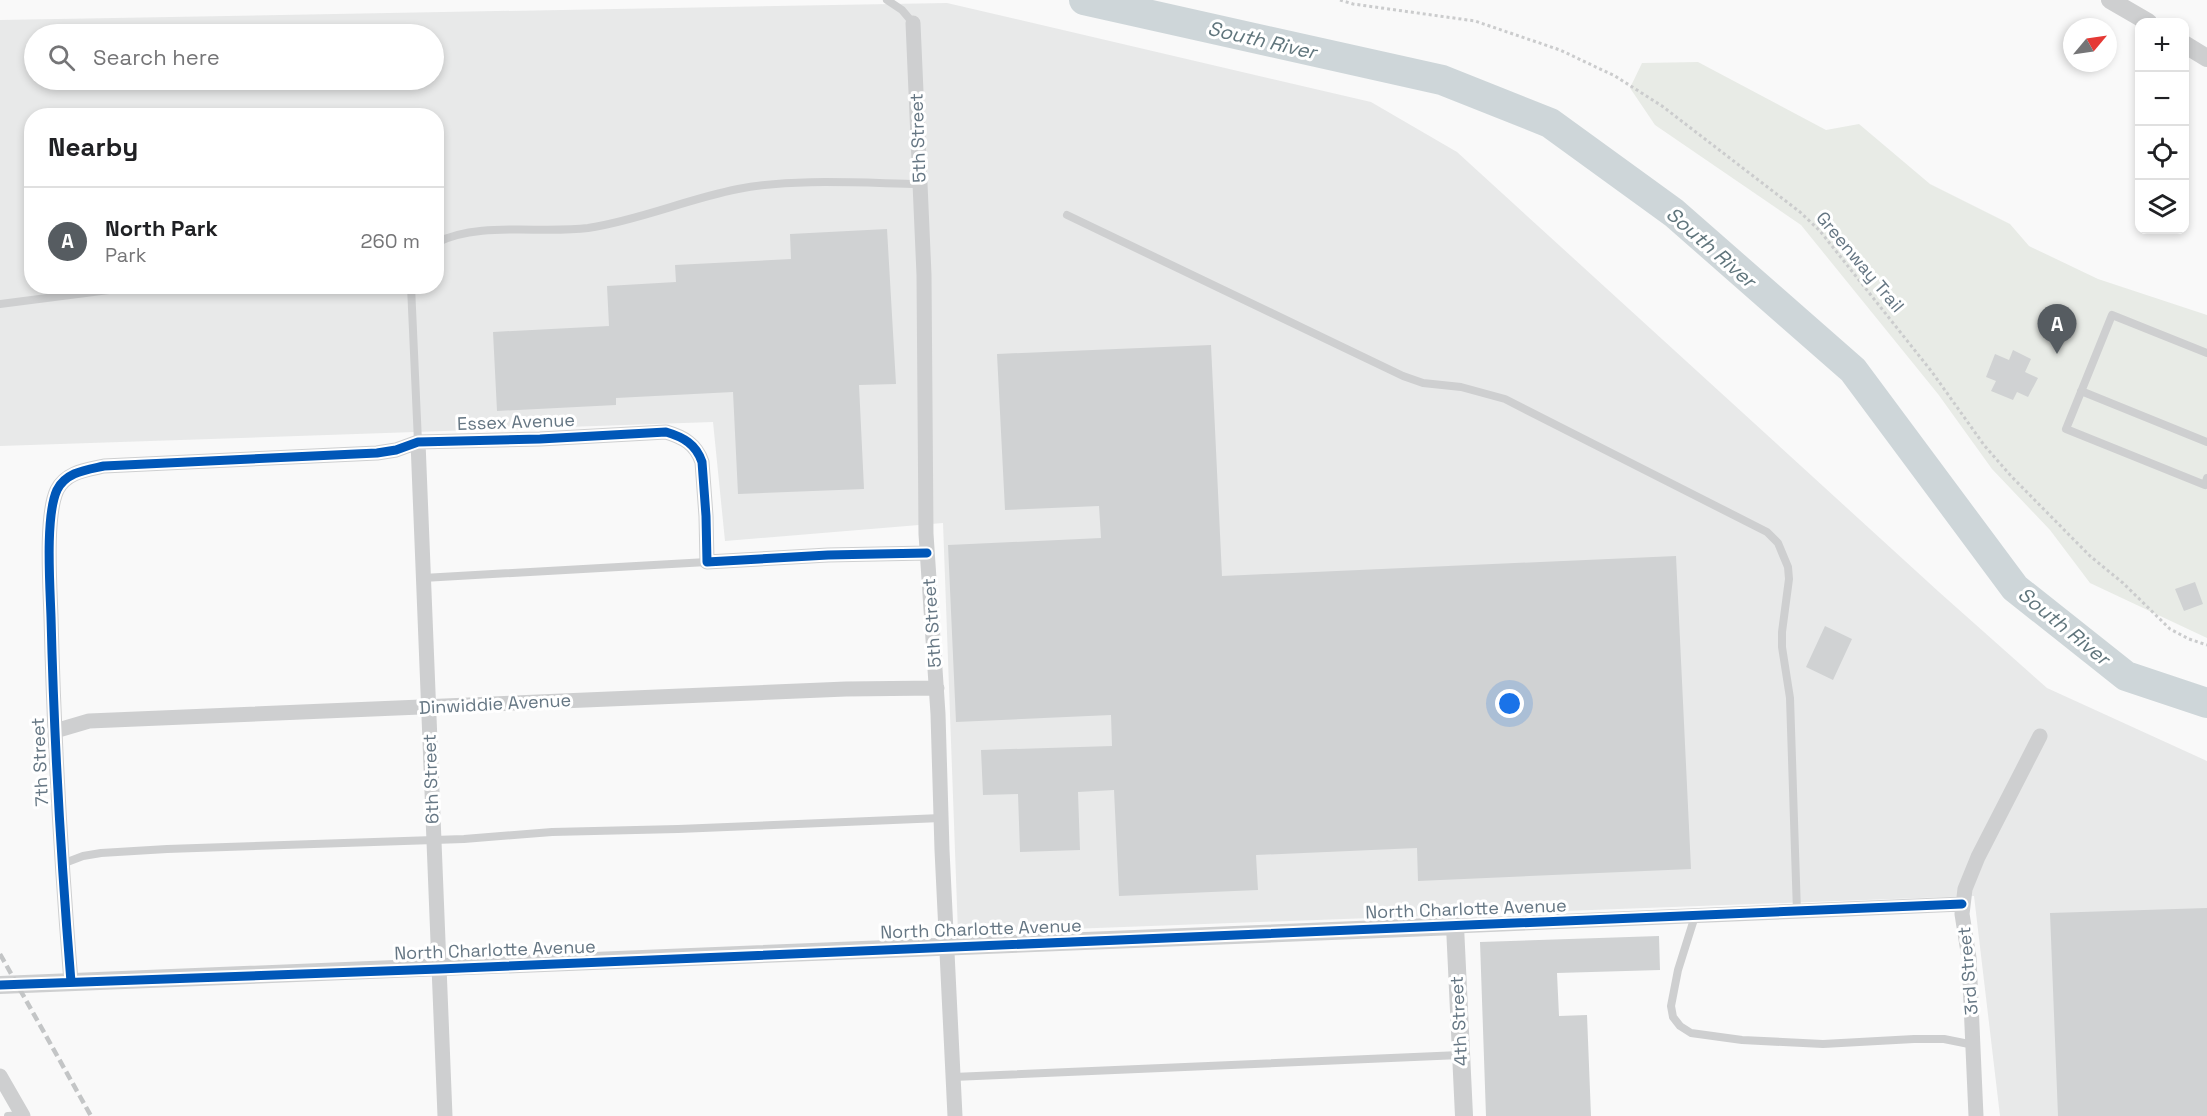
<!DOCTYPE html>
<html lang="en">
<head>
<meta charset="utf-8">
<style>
	:root { --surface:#fff; --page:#f6f6f6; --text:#202124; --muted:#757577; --line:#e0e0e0; --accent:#565c61 }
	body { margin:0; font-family:"Space Grotesk",sans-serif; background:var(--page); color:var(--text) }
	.controls { position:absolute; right:18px; top:18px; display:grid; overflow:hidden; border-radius:12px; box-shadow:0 3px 9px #0003 }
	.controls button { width:54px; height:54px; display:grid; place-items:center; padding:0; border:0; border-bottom:2px solid var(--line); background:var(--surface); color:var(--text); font:30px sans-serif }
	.compass { position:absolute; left:2063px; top:18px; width:54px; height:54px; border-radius:50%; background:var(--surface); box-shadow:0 3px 9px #0003; rotate:61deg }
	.you { position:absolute; left:1510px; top:704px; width:21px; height:21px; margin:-15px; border:4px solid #fff; border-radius:50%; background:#1a73e8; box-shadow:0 0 0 9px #1a73e833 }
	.badge { display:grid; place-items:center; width:39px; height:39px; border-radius:50%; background:var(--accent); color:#fff; font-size:20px; font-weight:700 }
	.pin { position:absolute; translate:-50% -50px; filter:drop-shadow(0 2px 3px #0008) }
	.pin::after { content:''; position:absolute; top:32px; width:21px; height:18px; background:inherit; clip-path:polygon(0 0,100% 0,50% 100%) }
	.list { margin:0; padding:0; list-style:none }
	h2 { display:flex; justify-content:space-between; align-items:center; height:78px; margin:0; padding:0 24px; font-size:26px }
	h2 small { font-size:20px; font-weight:400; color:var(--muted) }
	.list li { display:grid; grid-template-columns:39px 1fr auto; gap:18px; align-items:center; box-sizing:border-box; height:108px; padding:0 24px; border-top:2px solid var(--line) }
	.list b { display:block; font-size:22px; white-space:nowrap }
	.list p { margin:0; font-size:20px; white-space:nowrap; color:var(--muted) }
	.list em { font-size:20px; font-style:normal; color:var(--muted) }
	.icon { flex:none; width:33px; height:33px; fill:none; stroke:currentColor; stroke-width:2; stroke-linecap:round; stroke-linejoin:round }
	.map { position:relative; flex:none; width:2207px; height:1116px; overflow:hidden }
	.search { position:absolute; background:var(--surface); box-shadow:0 3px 9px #0003; left:24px; top:24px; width:420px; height:66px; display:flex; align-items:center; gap:15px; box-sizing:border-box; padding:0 21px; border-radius:33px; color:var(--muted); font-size:22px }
	.panel { position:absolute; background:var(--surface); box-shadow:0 3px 9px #0003; left:24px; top:108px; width:420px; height:186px; border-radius:24px }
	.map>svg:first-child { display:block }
</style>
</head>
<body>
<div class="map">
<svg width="2207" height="1116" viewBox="0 0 2207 1116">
	<rect width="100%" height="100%" fill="#f9f9f9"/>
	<path fill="#e8e9e9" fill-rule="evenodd" d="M947,3L1371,102L1457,152L1939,592L2047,688L2207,761V1116H2000L1974,896L958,933L943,523L725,541L713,422L0,446V20ZM34,34H434V80H34ZM32,116H436V286H32Z"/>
	<path fill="#e8ebe6" d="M1698,62L1826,130L1859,124L1930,184L2010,224L2029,246L2098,279L2207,315V638L2090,583L2050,530L1992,469L1938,394L1801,225L1655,125L1630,88L1642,63Z"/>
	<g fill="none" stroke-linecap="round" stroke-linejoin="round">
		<path stroke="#ced6d9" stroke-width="30" d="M1084,0L1442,80L1550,123L1674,213L1853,370L2015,588L2126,676L2207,703"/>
	</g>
	<path fill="#d0d2d3" d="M887,229L896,384L859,385L864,489L738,494L733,392L616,398V405L497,411L493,332L609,326L607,286L676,282L675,265L791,259L790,234Z
		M1211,345L1222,576L1676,556L1691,869L1418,881L1417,848L1256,855L1258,890L1119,896L1114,790L1078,792L1080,850L1020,852L1018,794L983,795L981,750L1112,746L1111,715L956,722L948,545L1101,538L1099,506L1005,510L997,354Z
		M2013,350L2031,359L2025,372L2038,378L2028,397L2017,392L2013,400L1991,391L1996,381L1986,377L1995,354L2009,360Z
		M2195,582L2203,604L2184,611L2175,589Z
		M1825,626L1852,639L1833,680L1806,667Z
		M2207,908V1116H2058L2050,913Z
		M1659,936L1660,970L1557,973L1559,1016L1587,1015L1591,1116H1486L1480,942Z"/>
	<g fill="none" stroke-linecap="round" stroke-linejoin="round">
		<path stroke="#cbcccd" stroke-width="3" stroke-dasharray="3 3" stroke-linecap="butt" d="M1340,0L1353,4L1475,21L1560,50L1615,76L1662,106L1800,212L1820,231L1932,372L1984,445L2011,476L2090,556L2123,583L2170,629L2189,639L2207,645"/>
		<path stroke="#cecfd0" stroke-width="8" d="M887,0L902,10L913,23
			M1067,215L1403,376L1423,383L1461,387L1505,399L1767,532L1778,543L1788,567L1789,579L1782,632V647L1790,698L1797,912
			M436,243C478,221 541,234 588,228C640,220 687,199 738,189C794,178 862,183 919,184
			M411,286L418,442
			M0,304L140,286
			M2207,353L2112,315L2066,429L2205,485L2207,478
			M2081,391L2207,442
			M423,578L707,562
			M62,864L83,856L101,853L167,849L464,839L552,832L678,829L941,818
			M1695,916L1678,970L1671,1006L1673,1017L1680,1026L1691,1033L1742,1040L1823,1044L1914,1039H1944L1974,1045
			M953,1077L1460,1055
			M8,1116L23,1115"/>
		<path stroke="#cecfd0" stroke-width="15" d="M913,23L924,275L926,534L938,714L942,850L955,1116
			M418,442L445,1116
			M55,731L89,721L846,689L937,688
			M1455,926L1962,904
			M71,982C61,860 54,739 51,617C50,586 45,516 57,490C66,472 86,470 104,466L377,453L396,450L418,442L540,439L666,432C683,437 696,444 702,462L706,516L707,562L828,555L927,553
			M0,1076L23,1116
			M1976,1116L1969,958L1962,914L1965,889L1978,857L2040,736"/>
		<path stroke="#cecfd0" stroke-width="18" d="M2110,0L2148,22
			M2184,44L2207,58
			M0,985L1455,926L1464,1116"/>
		<path stroke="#c3c5c6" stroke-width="4.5" stroke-dasharray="9 4.5" stroke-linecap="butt" d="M0,954L91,1116"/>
		<defs>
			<path id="cycleway" d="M71,982C61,860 54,739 51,617C50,586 45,516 57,490C66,472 86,470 104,466L377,453L396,450L418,442L540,439L666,432C683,437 696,444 702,462L706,516L707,562L828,555L927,553
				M0,985L439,969L1962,904"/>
		</defs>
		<use href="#cycleway" stroke="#fff" stroke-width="13"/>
		<use href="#cycleway" stroke="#0057b8" stroke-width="9"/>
	</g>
	<g text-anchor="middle" stroke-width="6" stroke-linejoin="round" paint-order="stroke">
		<g font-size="18" fill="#657683" stroke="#fff">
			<text transform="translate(918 138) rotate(-92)" y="6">5th Street</text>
			<text transform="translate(1860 262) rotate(50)" y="6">Greenway Trail</text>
			<text transform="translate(516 422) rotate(-2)" y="6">Essex Avenue</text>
			<text transform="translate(932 623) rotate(-94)" y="6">5th Street</text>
			<text transform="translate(495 704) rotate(-3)" y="6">Dinwiddie Avenue</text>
			<text transform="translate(40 762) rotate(-93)" y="6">7th Street</text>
			<text transform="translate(431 779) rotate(-92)" y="6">6th Street</text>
			<text transform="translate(1466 909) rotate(-2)" y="6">North Charlotte Avenue</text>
			<text transform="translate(981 929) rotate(-2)" y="6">North Charlotte Avenue</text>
			<text transform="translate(495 950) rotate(-2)" y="6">North Charlotte Avenue</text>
			<text transform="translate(1968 971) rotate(-95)" y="6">3rd Street</text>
			<text transform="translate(1459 1021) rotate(-93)" y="6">4th Street</text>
		</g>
		<g font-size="20" font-style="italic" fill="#60757c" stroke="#fff">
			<text transform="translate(1262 40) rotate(13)" y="7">South River</text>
			<text transform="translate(1711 247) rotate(41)" y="7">South River</text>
			<text transform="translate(2064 626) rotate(39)" y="7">South River</text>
		</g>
	</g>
</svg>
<div class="controls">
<button>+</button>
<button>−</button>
<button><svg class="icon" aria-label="locate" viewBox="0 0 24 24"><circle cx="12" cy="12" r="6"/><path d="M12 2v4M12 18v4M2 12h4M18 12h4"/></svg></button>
<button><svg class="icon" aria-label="layers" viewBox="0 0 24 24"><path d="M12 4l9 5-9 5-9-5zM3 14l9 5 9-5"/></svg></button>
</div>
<svg class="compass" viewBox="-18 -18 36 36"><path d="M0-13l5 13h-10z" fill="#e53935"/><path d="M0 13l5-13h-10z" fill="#757577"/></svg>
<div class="you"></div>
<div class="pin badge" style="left:2057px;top:354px">A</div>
<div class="search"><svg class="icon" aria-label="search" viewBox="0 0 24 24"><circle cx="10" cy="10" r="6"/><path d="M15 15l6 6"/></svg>Search here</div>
<section class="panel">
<h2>Nearby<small></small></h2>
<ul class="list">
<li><span class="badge">A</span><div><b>North Park</b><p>Park</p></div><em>260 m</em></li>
</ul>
</section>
</div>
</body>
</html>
